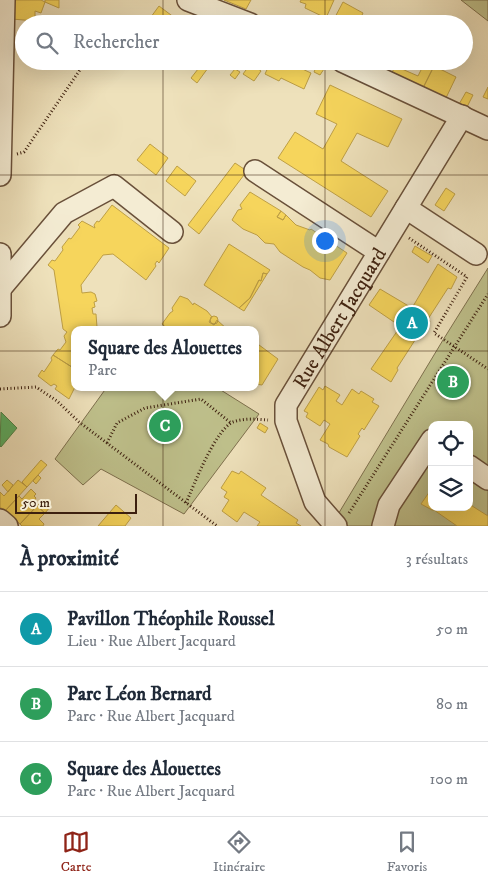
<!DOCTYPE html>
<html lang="fr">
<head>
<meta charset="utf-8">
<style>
	:root { --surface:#fff; --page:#f6f6f7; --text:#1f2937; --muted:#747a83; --line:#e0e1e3; --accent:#8f2418 }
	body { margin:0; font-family:"IM FELL DW Pica",serif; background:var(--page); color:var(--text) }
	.controls { position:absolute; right:15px; bottom:15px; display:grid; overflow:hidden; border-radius:10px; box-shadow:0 5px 20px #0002 }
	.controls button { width:45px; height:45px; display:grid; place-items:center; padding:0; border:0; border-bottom:1px solid var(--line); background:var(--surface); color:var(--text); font:25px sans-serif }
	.scale { position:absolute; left:15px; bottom:12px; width:122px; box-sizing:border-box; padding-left:5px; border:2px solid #3d200f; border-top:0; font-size:14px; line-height:18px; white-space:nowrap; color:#3d200f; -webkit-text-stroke:4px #f4ecd3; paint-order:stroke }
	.you { position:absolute; left:324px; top:240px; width:18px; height:18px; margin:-12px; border:4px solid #fff; border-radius:50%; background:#1a73e8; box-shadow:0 0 0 8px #1a73e833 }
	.badge { display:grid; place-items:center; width:32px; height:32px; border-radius:50%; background:var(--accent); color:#fff; font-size:16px; font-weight:700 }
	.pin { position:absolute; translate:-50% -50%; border:2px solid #fff; box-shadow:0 1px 5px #0006 }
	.popup { position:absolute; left:71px; top:326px; width:188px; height:65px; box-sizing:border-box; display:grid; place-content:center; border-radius:10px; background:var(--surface); filter:drop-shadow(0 1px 4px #0005); font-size:16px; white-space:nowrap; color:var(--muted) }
	.popup b { font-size:19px; color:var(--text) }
	.popup::after { content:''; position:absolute; left:50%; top:100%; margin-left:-10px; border:10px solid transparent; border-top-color:var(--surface) }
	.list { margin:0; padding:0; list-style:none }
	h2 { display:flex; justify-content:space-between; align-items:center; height:65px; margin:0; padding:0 20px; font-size:21px }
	h2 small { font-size:16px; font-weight:400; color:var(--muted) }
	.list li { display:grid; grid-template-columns:32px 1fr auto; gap:15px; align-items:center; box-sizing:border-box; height:75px; padding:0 20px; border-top:1px solid var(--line) }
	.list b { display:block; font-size:19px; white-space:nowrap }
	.list p { margin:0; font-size:16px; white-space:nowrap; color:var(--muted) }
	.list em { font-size:16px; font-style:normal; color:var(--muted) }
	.icon { flex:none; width:28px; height:28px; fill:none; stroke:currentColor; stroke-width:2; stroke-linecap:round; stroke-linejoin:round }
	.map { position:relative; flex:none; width:488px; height:526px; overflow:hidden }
	.search { position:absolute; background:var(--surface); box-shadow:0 5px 20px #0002; left:15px; right:15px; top:15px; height:55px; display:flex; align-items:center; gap:12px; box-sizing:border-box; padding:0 18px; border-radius:28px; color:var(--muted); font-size:19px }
	.sheet { height:290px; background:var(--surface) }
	nav { display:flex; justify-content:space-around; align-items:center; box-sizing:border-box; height:70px; border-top:1px solid var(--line); background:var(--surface); font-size:14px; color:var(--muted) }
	nav a { display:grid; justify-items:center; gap:2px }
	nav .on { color:var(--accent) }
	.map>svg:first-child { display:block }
</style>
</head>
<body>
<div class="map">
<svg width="488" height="526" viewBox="0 0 488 526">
	<rect width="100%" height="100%" fill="#eee1bb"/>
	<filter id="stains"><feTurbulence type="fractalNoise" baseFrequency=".004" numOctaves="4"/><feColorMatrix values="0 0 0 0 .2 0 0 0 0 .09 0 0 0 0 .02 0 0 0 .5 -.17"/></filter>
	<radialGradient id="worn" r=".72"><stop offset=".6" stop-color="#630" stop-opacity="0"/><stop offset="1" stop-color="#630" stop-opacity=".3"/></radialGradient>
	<path fill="#bfc18c" stroke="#7e704e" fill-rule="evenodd" d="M461,0H488V21Z
		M488,268V526H331L443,340ZM432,425H469V507H432Z
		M107,387H216L259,414L184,514L101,469L83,485L55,459Z"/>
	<path fill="#f6d55c" stroke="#be9f45" d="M13,0H41L45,2L41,13L35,11V21L12,19Z
		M45,0H59V8L45,2Z
		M224,0H251L246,9Z
		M301,0H334L326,18L305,8L306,4L300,2Z
		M343,2L363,13L358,24H339L333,21Z
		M159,6L175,18L171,24H152L148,21Z
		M175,18L182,24H171Z
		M127,61H143L137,69Z
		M271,61H285L311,73L304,89L281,78L279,81L265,74Z
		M361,61H388L383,72Z
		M425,62L434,66L422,90L391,75L395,66L418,76Z
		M202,64L208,68L197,83L191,78Z
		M253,65L261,71L254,81L243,74L249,66L250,68Z
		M317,65L324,69L320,75L314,72Z
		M434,66L456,77L445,100L422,90Z
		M235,69L240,72L235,79L230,75Z
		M330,85L402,119L388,147L357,133L341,161L388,191L371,217L278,158L295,132L323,149L337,124L316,114Z
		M488,87V99L483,97Z
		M466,92L473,95L466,109L458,106Z
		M150,144L168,158L156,175L137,160Z
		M235,163L247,171L199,234L188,225Z
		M177,166L196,181L185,196L166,181Z
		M446,188L455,194L444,211L435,205Z
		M250,192L281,211L277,217L283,220L286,215L296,225L310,230L311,229L347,253L330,280L320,278L310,270L303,267L280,252L274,244L265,243L257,235L243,229L232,220L238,210L242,209L240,205Z
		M112,205L169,248L159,263L157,261L155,264L156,266L146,280L113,254L103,255L81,285L82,293L91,292L95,294L97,301L94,302L95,307L92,308L93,314H96L97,327L95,330H75V369L53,355L58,349L60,350L66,342L64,336L67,332L63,329L54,270L48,265L52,260L55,261L63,250L62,247L69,238L71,239L80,227L78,225L82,221L95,228L94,225L97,221L99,222Z
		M281,211L286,215L283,220L277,217Z
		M229,244L270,270L267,274L263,273L261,281L259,280L250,298L239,308L204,285Z
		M415,246L432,256L428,263L412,252Z
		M438,264L457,277L451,289L448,288L428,319L430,321L419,338L417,337L397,368L398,370L391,382L371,369L400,327L394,322L369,305L380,289L412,308Z
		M263,273L267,274L244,311L239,308L250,298L259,280L261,281Z
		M180,296L188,299L193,305L194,303L207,311L212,317L209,322L214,325L217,320L228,330H169L162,324L170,313L173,311L172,308Z
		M210 320a4 4 0 1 1 8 0a4 4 0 1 1-8 0Z
		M255,342L278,359L262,385L255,384Z
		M53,355L75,369V387L69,399L55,389L57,386L54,384L51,386L38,376L42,370L44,372L52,360L51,358Z
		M325,386L340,395L336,401L342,405L352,389L359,394L361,391L374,399L372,402L379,406L364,430L362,428L358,434L360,436L347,457L329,447L328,444L320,440L330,424L324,420L320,426L306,417L308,413L304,411L319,387L323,390Z
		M260,423L268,428L265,433L257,428Z
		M41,460L47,465L27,487L22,482Z
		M232,471L239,474L241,471L266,488L261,495L298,520L296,523L301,526H257L260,522L244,512L237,522L222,511L229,500L224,497L227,492L221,488Z
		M38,475L41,478L36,484L33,481Z
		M7,480L13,485L8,492L2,485Z
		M18,480L27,487L5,511L0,507V492L4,496Z
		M432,488V507H469V504L488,516V526H457L434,510H432L421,504Z
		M31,489L36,494L34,496L36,498L31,506L34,509L20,524L5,511L19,496L22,499Z
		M44,499L51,506L45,513L37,506Z
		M116,505L131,518L125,526H98Z
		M37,506L45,513L39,519L44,524L43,526H22L20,524Z"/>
	<path fill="#5aae61" stroke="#518348" d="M1,412L17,428L1,447L0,446Z"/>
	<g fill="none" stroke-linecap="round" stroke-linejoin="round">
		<defs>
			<g id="minor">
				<path d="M188,0L250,24"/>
				<path d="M342,61L488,129"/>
				<path d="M255,171L379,252"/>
				<path d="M0,175L4,0"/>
				<path d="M406,208L476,254"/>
				<path d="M0,254V316"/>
				<path d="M0,289L64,213L114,186L172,232"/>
				<path d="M469,466L488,479"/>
				<path d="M0,520L7,526"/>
				<path id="s1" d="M336,526L315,502L286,421V405L462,116"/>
				<path d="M383,526L389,505L432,440"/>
			</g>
		</defs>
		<use href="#minor" stroke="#69503a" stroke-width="24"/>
		<path stroke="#3d200f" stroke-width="3" stroke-dasharray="1 2.5" stroke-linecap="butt" d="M17,154L24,152L86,61
			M409,238L467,277L434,333L488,369
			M0,389L36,387L57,401L79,422L217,526
			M107,443L117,423L145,408L201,399L231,423
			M186,503C194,485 215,430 233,422C244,418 257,419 268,420
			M349,513L488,294"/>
		<use href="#minor" stroke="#f4ecd3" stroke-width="21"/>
	</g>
	<path fill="none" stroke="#3d200f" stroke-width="1" stroke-opacity="0.55" d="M163,0V24M325,0V24M163,61V526M325,61V526M0,175H488M0,351H488"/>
	<g text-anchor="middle" stroke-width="5" stroke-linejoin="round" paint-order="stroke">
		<g font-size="20" fill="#3d200f" stroke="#f4ecd3">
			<text dy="7" stroke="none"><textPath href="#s1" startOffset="236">Rue Albert Jacquard</textPath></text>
		</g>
	</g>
	<rect width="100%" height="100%" filter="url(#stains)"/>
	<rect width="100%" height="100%" fill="url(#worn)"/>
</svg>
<div class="controls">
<button><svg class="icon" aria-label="locate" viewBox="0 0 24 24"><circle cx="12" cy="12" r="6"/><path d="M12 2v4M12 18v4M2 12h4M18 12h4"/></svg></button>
<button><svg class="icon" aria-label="layers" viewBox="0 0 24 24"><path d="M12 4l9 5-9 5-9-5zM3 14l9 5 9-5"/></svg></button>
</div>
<div class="scale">50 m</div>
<div class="you"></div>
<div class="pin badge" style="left:412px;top:323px;background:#0f9aa8">A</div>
<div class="pin badge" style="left:453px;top:382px;background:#2e9e5b">B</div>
<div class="pin badge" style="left:165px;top:426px;background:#2e9e5b">C</div>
<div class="popup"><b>Square des Alouettes</b>Parc</div>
<div class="search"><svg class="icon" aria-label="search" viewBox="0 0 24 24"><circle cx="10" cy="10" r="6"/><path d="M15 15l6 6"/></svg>Rechercher</div>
</div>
<section class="sheet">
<h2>À proximité<small>3 résultats</small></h2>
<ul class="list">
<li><span class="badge" style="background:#0f9aa8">A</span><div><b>Pavillon Théophile Roussel</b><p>Lieu · Rue Albert Jacquard</p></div><em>50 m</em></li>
<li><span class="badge" style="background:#2e9e5b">B</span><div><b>Parc Léon Bernard</b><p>Parc · Rue Albert Jacquard</p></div><em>80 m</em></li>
<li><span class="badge" style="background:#2e9e5b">C</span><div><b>Square des Alouettes</b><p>Parc · Rue Albert Jacquard</p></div><em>100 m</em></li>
</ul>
</section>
<nav>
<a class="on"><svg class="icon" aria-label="map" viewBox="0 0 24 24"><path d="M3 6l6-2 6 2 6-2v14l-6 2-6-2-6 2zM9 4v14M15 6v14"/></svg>Carte</a>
<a><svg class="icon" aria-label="directions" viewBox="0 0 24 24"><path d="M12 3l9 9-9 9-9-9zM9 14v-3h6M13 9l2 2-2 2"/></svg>Itinéraire</a>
<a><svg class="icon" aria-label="saved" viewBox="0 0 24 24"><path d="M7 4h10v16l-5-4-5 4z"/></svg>Favoris</a>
</nav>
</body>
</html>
